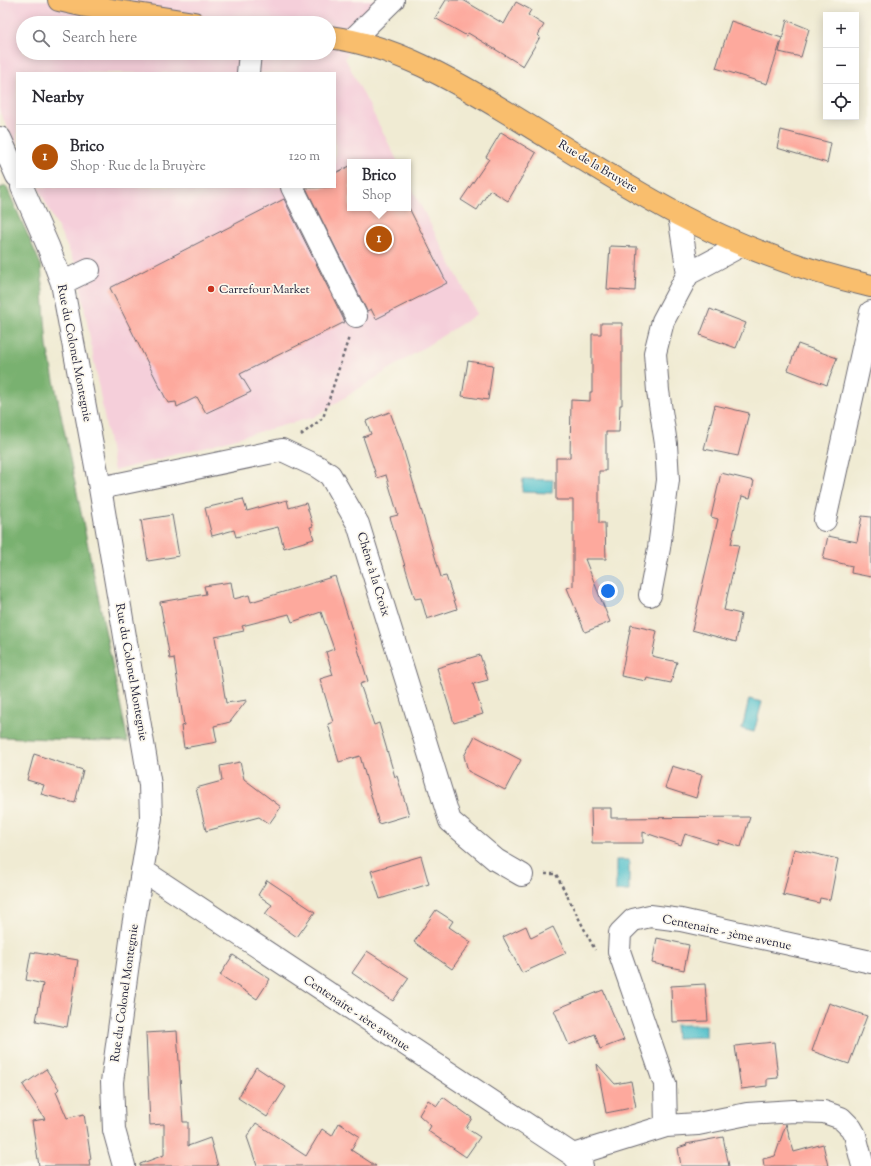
<!DOCTYPE html>
<html lang="en">
<head>
<meta charset="utf-8">
<style>
	:root { --surface:#fff; --page:#f7f7f7; --text:#2b2b33; --muted:#7c7c81; --line:#e1e1e2; --accent:#b45309 }
	body { margin:0; font-family:"Sorts Mill Goudy",serif; background:var(--page); color:var(--text) }
	.controls { position:absolute; right:12px; top:12px; display:grid; overflow:hidden; border-radius:0px; box-shadow:0 2px 10px #0003 }
	.controls button { width:36px; height:36px; display:grid; place-items:center; padding:0; border:0; border-bottom:1px solid var(--line); background:var(--surface); color:var(--text); font:20px sans-serif }
	.you { position:absolute; left:608px; top:591px; width:14px; height:14px; margin:-10px; border:3px solid #fff; border-radius:50%; background:#1a73e8; box-shadow:0 0 0 6px #1a73e833 }
	.badge { display:grid; place-items:center; width:26px; height:26px; border-radius:50%; background:var(--accent); color:#fff; font-size:13px; font-weight:700 }
	.pin { position:absolute; translate:-50% -50%; border:2px solid #fff; box-shadow:0 1px 4px #0006 }
	.popup { position:absolute; left:347px; top:159px; width:64px; height:52px; box-sizing:border-box; display:grid; place-content:center; border-radius:0px; background:var(--surface); filter:drop-shadow(0 1px 3px #0005); font-size:13px; white-space:nowrap; color:var(--muted) }
	.popup b { font-size:15px; color:var(--text) }
	.popup::after { content:''; position:absolute; left:50%; top:100%; margin-left:-8px; border:8px solid transparent; border-top-color:var(--surface) }
	.list { margin:0; padding:0; list-style:none }
	h2 { display:flex; justify-content:space-between; align-items:center; height:52px; margin:0; padding:0 16px; font-size:17px }
	h2 small { font-size:13px; font-weight:400; color:var(--muted) }
	.list li { display:grid; grid-template-columns:26px 1fr auto; gap:12px; align-items:center; box-sizing:border-box; height:64px; padding:0 16px; border-top:1px solid var(--line) }
	.list b { display:block; font-size:15px; white-space:nowrap }
	.list p { margin:0; font-size:13px; white-space:nowrap; color:var(--muted) }
	.list em { font-size:13px; font-style:normal; color:var(--muted) }
	.icon { flex:none; width:22px; height:22px; fill:none; stroke:currentColor; stroke-width:2; stroke-linecap:round; stroke-linejoin:round }
	.map { position:relative; flex:none; width:871px; height:1166px; overflow:hidden }
	.search { position:absolute; background:var(--surface); box-shadow:0 2px 10px #0003; left:16px; top:16px; width:320px; height:44px; display:flex; align-items:center; gap:10px; box-sizing:border-box; padding:0 14px; border-radius:22px; color:var(--muted); font-size:15px }
	.panel { position:absolute; background:var(--surface); box-shadow:0 2px 10px #0003; left:16px; top:72px; width:320px; height:116px; border-radius:0px }
	.map>svg:first-child { display:block }
</style>
</head>
<body>
<div class="map">
<svg width="871" height="1166" viewBox="0 0 871 1166">
	<rect width="100%" height="100%" fill="#fbf7ec"/>
	<filter id="ink" filterUnits="userSpaceOnUse"><feTurbulence type="fractalNoise" baseFrequency=".025" numOctaves="2"/><feDisplacementMap in="SourceGraphic" scale="8" xChannelSelector="R" yChannelSelector="G"/><feConvolveMatrix kernelMatrix="1 2 1 2 8 2 1 2 1" color-interpolation-filters="sRGB"/></filter>
	<filter id="wash" filterUnits="userSpaceOnUse"><feTurbulence type="fractalNoise" baseFrequency=".012" numOctaves="4" result="noise"/><feDisplacementMap in="SourceGraphic" scale="16" xChannelSelector="R" yChannelSelector="G"/><feGaussianBlur stdDeviation="0.9" result="paint"/><feColorMatrix in="noise" values="0 0 0 0 0 0 0 0 0 0 0 0 0 0 0 0 0 1.4 0 .05"/><feComposite in="paint" operator="in"/></filter>
	<g filter="url(#wash)">
		<rect width="100%" height="100%" fill="#f0ebd3"/>
		<path fill="#f5cfda" fill-rule="evenodd" d="M0,0H389L345,58L398,162H350V208H408V181L477,314L314,417L114,471L77,267L38,187H335V73H17V146L0,113ZM23,23H329V53H23Z"/>
		<path fill="#79b16f" stroke="#4e6a55" d="M6,186L41,265L47,346L128,742L0,737V188Z"/>
		<path fill="#54c1cb" stroke="#3b7283" d="M523,479L553,480L552,493L522,492Z
			M749,699L762,702L754,732L742,729Z
			M616,860H629V891H616Z
			M675,1025H706V1037L676,1038Z"/>
		<g id="blocks">
			<path fill="#fda99d" d="M446,0H463L504,24L516,2L531,10L528,15L544,25L538,35L540,37L523,66L468,33L467,36L435,18Z
				M787,20L809,29L801,57L779,52Z
				M731,21L782,38L767,84L716,68Z
				M781,130L831,143L827,163L777,148Z
				M501,132L536,153L508,201L490,190L477,210L461,200L489,159L486,157Z
				M350,166V208H409L447,283L376,319L371,309L367,311L306,188L335,187V173Z
				M284,199L345,322L240,374L251,392L206,413L197,397L177,407L176,402L168,403L110,288Z
				M610,246L637,247L635,291L607,289Z
				M710,309L746,323L736,348L700,335Z
				M601,323H622V405H620L619,432H606V471H599V523H605L606,559H585L610,622L585,632L567,588L573,586V500H556V458H570L571,400L590,401V392H592V334H601Z
				M798,344L837,358L827,385L788,370Z
				M468,361L493,365L488,400L462,396Z
				M715,405L749,413L738,456L704,449Z
				M390,412L401,441L441,577L446,576L457,609L427,619L421,598L415,599L390,517L398,515L386,475L377,478L363,437L371,434L366,421Z
				M721,473L754,481L750,498L742,496L731,544L739,545L724,610L741,614L736,642L692,630L718,519L711,517Z
				M243,499L247,511L287,500L289,508L306,503L313,526L310,527L314,539L284,548L278,527L236,537L234,530L212,536L205,508Z
				M172,515L179,556L148,561L141,520Z
				M862,516L871,517V577L851,573L852,566L823,559L828,536L857,542Z
				M335,576L368,681L360,684L374,725L379,723L395,777L397,776L409,815L379,824L360,756L339,762L328,724L333,722L320,679L333,675L326,652L334,649L321,612L292,622L289,614L242,626L244,631L215,637L226,703L247,700L230,722L214,726L217,742L184,748L181,726L184,725L174,658L170,659L160,602L206,594L204,586L231,582L234,599L249,595L251,602Z
				M631,625L657,631L652,656L677,662L671,683L647,678L646,681L621,676Z
				M480,655L488,680L473,684L483,714L454,723L437,668Z
				M475,736L521,760L505,790L468,771L464,756Z
				M34,754L83,770L75,803L41,794L44,785L27,780Z
				M240,762L244,779L281,807L269,824L259,817L206,831L196,788L222,781L220,766Z
				M672,766L702,775L696,798L665,788Z
				M591,808H611V818L750,817L741,847L718,840L717,844L685,834L681,845L643,832V843H592Z
				M794,849L838,859L830,900L820,898L819,903L783,895Z
				M421,856L429,884L380,899L371,871Z
				M267,880L315,912L297,937L265,914L272,905L258,895Z
				M436,910L453,921L449,927L471,942L452,969L414,942Z
				M526,926L531,938L553,927L566,953L522,973L503,937Z
				M657,938L689,945L684,970L652,963Z
				M367,951L409,978L393,1001L352,973Z
				M31,952L78,960L67,1027L36,1021L43,984L26,980Z
				M233,955L270,979L257,999L220,975Z
				M705,984L708,1021L672,1022L671,986Z
				M603,990L624,1040L600,1049L595,1034L569,1045L554,1010Z
				M829,1003L867,1016L849,1064L812,1051Z
				M177,1031L183,1122H188V1146L210,1138L218,1166H140V1164L164,1155V1124L150,1125L146,1033Z
				M774,1042L778,1078L767,1079V1086L741,1089L735,1046Z
				M597,1064L615,1084L631,1081L636,1107L606,1113Z
				M256,1067L286,1087L267,1117L238,1098Z
				M46,1069L59,1089L56,1092L67,1118L84,1114L91,1159L89,1160L90,1166H39L32,1121L45,1119L23,1085Z
				M443,1097L472,1118L466,1128L480,1137L466,1157L428,1131L431,1126L419,1115L428,1100L437,1106Z
				M256,1123L306,1156L322,1129L332,1136L339,1123L359,1136L351,1150L376,1166H257L247,1137Z
				M786,1124L794,1152L823,1144L828,1166H764L763,1159L775,1156Z
				M723,1137L729,1166H681L678,1148L687,1145L686,1144Z"/>
		</g>
	</g>
	<g filter="url(#ink)">
		<use href="#blocks" fill-opacity="0" stroke="#6a6870" stroke-width="1"/>
		<g fill="none" stroke-linecap="round" stroke-linejoin="round">
			<defs>
				<path id="minor" d="M352,40L393,0
					M248,73L250,53
					M0,138L17,176
					M22,187L48,246L62,283L100,488L150,785L151,818L133,926L112,1082L114,1130L124,1166
					M292,187L356,316
					M688,274L742,245
					M62,283L89,270
					M100,488L282,450L318,467L330,475L358,524L450,821L496,860L522,875
					M825,520L871,312
					M650,595L659,548L668,480L666,444L658,391L655,353L663,321L688,274L679,215
					M142,870L573,1155L582,1166
					M666,1126L665,1084L619,951L620,933L633,920L650,916L681,920L871,962
					M573,1155L666,1126L698,1124L747,1114L794,1111L824,1112L841,1118L851,1128L855,1135L863,1166"/>
				<path id="major" d="M59,0L86,6L194,23
					M329,37C394,45 453,80 508,113C564,147 622,185 679,215C742,248 802,270 871,286"/>
			</defs>
			<use href="#minor" stroke="#6a6870" stroke-width="24"/>
			<use href="#major" stroke="#6a6870" stroke-width="24"/>
			<path stroke="#6a6870" stroke-width="2.5" stroke-dasharray="3 3" stroke-linecap="butt" d="M301,435L323,418L349,337
				M545,874H556L595,950"/>
			<use href="#minor" stroke="#fff" stroke-width="22"/>
			<use href="#major" stroke="#f9be6d" stroke-width="22"/>
		</g>
	</g>
	<circle fill="#c8321e" stroke="#fbf7ec" stroke-width="1.5" cx="211" cy="289" r="4"/>
	<g text-anchor="middle" stroke-width="3.5" stroke-linejoin="round" paint-order="stroke">
		<g font-size="12" fill="#22223b" stroke="#fbf7ec">
			<text transform="translate(598 166) rotate(31)" y="4">Rue de la Bruyère</text>
			<text transform="translate(75 353) rotate(79)" y="4">Rue du Colonel Montegnie</text>
			<text transform="translate(374 574) rotate(73)" y="4">Chêne à la Croix</text>
			<text transform="translate(132 672) rotate(80)" y="4">Rue du Colonel Montegnie</text>
			<text transform="translate(727 932) rotate(12)" y="4">Centenaire - 3ème avenue</text>
			<text transform="translate(124 993) rotate(-82)" y="4">Rue du Colonel Montegnie</text>
			<text transform="translate(357 1013) rotate(34)" y="4">Centenaire - 1ère avenue</text>
		</g>
		<g font-size="12" fill="#22223b" stroke="#fbf7ec" text-anchor="start">
			<text x="219" y="293">Carrefour Market</text>
		</g>
	</g>
</svg>
<div class="controls">
<button>+</button>
<button>−</button>
<button><svg class="icon" aria-label="locate" viewBox="0 0 24 24"><circle cx="12" cy="12" r="6"/><path d="M12 2v4M12 18v4M2 12h4M18 12h4"/></svg></button>
</div>
<div class="you"></div>
<div class="pin badge" style="left:379px;top:239px">1</div>
<div class="popup"><b>Brico</b>Shop</div>
<div class="search"><svg class="icon" aria-label="search" viewBox="0 0 24 24"><circle cx="10" cy="10" r="6"/><path d="M15 15l6 6"/></svg>Search here</div>
<section class="panel">
<h2>Nearby<small></small></h2>
<ul class="list">
<li><span class="badge">1</span><div><b>Brico</b><p>Shop · Rue de la Bruyère</p></div><em>120 m</em></li>
</ul>
</section>
</div>
</body>
</html>
